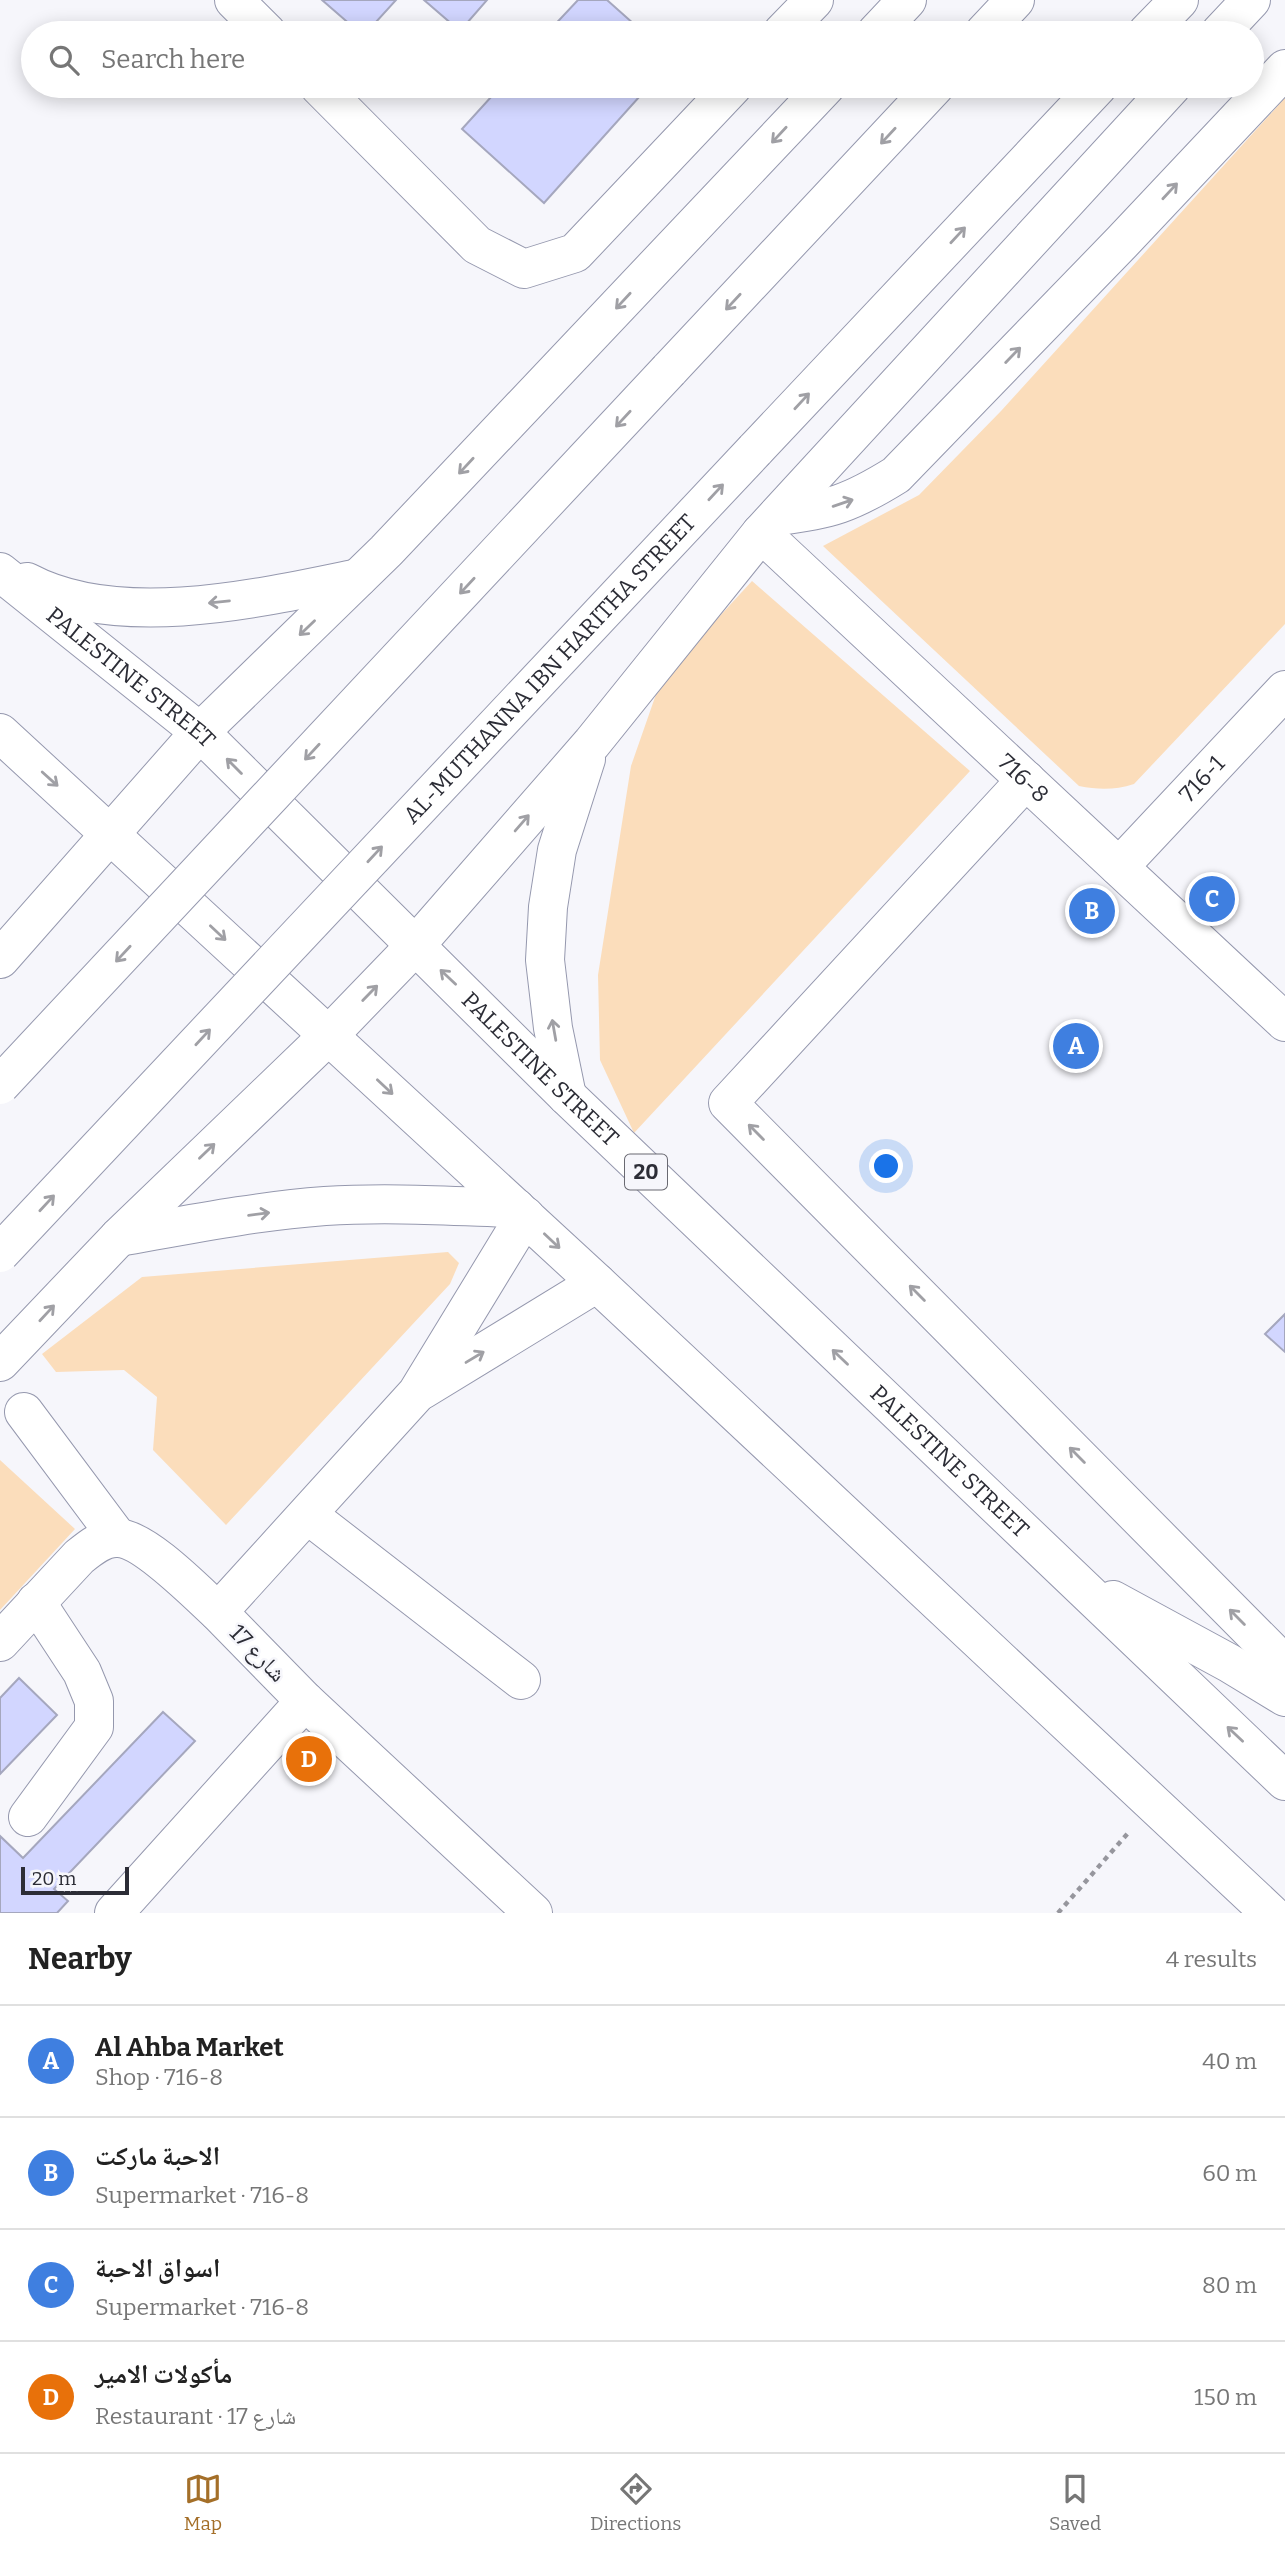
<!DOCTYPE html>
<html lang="en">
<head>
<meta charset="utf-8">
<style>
	:root { --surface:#fff; --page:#f2f2f2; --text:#222; --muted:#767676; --line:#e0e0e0; --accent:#a46f29 }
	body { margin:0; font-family:Bitter,"Noto Naskh Arabic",serif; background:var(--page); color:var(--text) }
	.scale { position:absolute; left:21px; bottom:18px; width:108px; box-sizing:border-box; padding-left:7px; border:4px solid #2c2d36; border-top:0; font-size:19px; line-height:24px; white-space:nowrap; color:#2c2d36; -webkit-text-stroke:5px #f6f6fb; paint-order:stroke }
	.you { position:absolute; left:887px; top:1167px; width:24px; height:24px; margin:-18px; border:5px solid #fff; border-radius:50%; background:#1a73e8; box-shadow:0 0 0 10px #1a73e833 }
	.badge { display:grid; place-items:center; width:46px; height:46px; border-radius:50%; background:var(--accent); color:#fff; font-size:23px; font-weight:700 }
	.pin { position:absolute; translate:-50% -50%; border:4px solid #fff; box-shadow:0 2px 7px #0006 }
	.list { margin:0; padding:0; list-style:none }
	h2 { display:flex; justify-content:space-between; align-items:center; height:91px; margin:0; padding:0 28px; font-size:30px }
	h2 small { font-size:23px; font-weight:400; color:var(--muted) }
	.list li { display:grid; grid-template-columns:46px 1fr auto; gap:21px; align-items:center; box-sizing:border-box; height:112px; padding:0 28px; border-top:2px solid var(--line) }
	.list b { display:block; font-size:26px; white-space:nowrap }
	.list p { margin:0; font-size:23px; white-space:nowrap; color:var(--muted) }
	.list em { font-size:23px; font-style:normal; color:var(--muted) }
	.icon { flex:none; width:38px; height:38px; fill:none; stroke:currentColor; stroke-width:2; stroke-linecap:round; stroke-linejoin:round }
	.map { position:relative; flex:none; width:1285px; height:1913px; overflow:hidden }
	.search { position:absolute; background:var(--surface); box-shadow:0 4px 18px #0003; left:21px; right:21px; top:21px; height:77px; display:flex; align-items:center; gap:18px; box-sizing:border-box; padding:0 24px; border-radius:38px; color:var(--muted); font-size:26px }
	.sheet { height:539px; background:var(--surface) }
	nav { display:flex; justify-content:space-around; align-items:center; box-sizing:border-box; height:98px; border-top:2px solid var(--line); background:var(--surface); font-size:19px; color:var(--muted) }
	nav a { display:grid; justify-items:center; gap:4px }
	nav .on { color:var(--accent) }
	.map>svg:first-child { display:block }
</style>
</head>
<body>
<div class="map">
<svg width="1285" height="1913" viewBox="0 0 1285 1913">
	<rect width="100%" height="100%" fill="#f6f6fb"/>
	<path fill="#fbddbb" d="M1285,98V624L1134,784C1115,790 1099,790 1079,786L823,546L919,495L1001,411Z
		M752,581L970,771L634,1133L600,1060L598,975L631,766L661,680Z
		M448,1252L459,1263L450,1284L226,1525L153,1450L157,1397L124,1370L56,1372L42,1354L142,1277Z
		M0,1460L75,1529L0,1610Z"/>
	<path fill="#d2d6ff" stroke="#a5a7be" stroke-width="2" d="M322,0H396L366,33H360Z
		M424,0H487L460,31Z
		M578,0H607L644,33H547Z
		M501,86H649L544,203L462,129Z
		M1285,1314V1352L1265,1334Z
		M19,1678L57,1715L0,1774V1698Z
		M163,1712L195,1741L54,1889L68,1901L57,1913H0V1836L23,1858Z"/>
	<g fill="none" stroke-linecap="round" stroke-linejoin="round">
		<defs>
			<g id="minor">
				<path d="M234,0L267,33"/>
				<path d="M782,33L814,0"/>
				<path d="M319,86L477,245L524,269L575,253L733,86"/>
				<path d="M777,516C830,510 851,503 896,475L1122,242L1285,69"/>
				<path id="s1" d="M761,533L1285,1022"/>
				<path d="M1026,780L728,1103L1285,1665"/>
				<path id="s2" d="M1119,867L1285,690"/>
				<path d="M422,1390L597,1283"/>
				<path d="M24,1412L118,1538"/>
				<path d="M308,1515L521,1680"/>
				<path d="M0,1642L79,1557C90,1548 103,1537 118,1538C145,1539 197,1593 218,1612"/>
				<path d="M305,1701L533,1913"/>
				<path d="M28,1817L94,1727V1701L82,1672L36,1602"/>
				<path d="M114,1913L305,1701L218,1612L417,1393L525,1216"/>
			</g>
			<g id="major">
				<path d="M876,33L907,0"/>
				<path d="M984,33L1015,0"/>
				<path d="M1147,33L1179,0"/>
				<path d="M1220,33L1251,0"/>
				<path d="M669,370L935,86"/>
				<path d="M755,450L1098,86"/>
				<path id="s3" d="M0,572L200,732L567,1096L1285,1781"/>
				<path d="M27,582C119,631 261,598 358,578"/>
				<path d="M0,733L597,1283L1270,1913"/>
				<path d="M0,959L200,732L386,551L826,86"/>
				<path d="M567,1096L553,1028L545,960L548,907L557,850L586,759"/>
				<path d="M119,1237C187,1225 256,1211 325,1206C388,1202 453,1206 516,1208"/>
				<path d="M0,1362L119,1237L329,1035L414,947L592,743L761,533L1172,86"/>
				<path d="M1113,1600L1229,1663L1285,1697"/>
			</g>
		</defs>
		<use href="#minor" stroke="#9598ae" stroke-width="40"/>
		<use href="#major" stroke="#9598ae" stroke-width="40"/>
		<path stroke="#96969d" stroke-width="4.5" stroke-dasharray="5 5" stroke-linecap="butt" d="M1058,1913L1129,1832"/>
		<use href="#minor" stroke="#fff" stroke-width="38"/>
		<use href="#major" stroke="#fff" stroke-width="38"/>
		<defs>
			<g id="major-bridge">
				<path d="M0,1085L669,370"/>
				<path id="s4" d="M0,1253L755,450"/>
			</g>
		</defs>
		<use href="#major-bridge" stroke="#9598ae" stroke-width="40" stroke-linecap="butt"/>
		<use href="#major-bridge" stroke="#fff" stroke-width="38"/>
	</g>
	<defs><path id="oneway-shaft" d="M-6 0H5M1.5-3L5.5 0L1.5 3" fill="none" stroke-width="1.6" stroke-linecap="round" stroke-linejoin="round" transform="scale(1.75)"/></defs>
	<g stroke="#a0a0a5">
		<use href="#oneway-shaft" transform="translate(779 135) rotate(133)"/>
		<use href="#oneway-shaft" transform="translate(888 136) rotate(133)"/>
		<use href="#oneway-shaft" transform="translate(1170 191) rotate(-47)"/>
		<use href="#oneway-shaft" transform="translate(958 235) rotate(-47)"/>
		<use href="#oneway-shaft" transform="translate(623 301) rotate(133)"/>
		<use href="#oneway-shaft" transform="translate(733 302) rotate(133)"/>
		<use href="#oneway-shaft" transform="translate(1013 355) rotate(-46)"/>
		<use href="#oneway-shaft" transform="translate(802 401) rotate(-47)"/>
		<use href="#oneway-shaft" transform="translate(623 419) rotate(133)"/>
		<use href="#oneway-shaft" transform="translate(466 466) rotate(133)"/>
		<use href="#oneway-shaft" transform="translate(716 492) rotate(-47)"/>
		<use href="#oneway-shaft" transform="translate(843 503) rotate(-19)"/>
		<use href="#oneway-shaft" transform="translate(467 586) rotate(133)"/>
		<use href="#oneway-shaft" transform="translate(219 602) rotate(174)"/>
		<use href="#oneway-shaft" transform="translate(307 628) rotate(136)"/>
		<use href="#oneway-shaft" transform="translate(312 752) rotate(133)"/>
		<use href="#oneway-shaft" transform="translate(234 766) rotate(-135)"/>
		<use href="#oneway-shaft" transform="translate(50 779) rotate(42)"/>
		<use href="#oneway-shaft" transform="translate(522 823) rotate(-49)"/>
		<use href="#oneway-shaft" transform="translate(375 854) rotate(-47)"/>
		<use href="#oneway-shaft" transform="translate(218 933) rotate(43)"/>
		<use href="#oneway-shaft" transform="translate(123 954) rotate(133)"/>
		<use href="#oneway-shaft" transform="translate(448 977) rotate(-137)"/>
		<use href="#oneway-shaft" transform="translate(370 993) rotate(-46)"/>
		<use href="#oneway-shaft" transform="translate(554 1030) rotate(-100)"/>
		<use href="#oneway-shaft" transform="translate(203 1037) rotate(-47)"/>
		<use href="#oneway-shaft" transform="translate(385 1087) rotate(43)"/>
		<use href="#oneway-shaft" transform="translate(756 1132) rotate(-135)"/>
		<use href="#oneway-shaft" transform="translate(207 1151) rotate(-44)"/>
		<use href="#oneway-shaft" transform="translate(47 1203) rotate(-47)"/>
		<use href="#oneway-shaft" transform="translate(259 1214) rotate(-7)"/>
		<use href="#oneway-shaft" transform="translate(552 1241) rotate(43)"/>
		<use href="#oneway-shaft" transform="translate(917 1293) rotate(-135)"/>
		<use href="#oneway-shaft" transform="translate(47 1313) rotate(-47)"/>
		<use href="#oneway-shaft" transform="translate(475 1357) rotate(-31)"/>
		<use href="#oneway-shaft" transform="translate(840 1357) rotate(-136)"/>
		<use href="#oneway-shaft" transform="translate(1077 1455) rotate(-135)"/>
		<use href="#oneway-shaft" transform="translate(1237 1617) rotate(-135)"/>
		<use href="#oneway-shaft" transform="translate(1235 1734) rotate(-137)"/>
	</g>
	<g text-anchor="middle" stroke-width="5" stroke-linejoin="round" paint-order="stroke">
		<rect fill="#f6f6fb" stroke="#696971" stroke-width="2" x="625" y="1154.5" width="42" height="35" rx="5"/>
		<g font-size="21" font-weight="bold" fill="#2c2d36">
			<text x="646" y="1179">20</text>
		</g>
		<g font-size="23" fill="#2c2d36" stroke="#f6f6fb">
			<text dy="8" stroke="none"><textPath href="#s4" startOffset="802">AL-MUTHANNA IBN HARITHA STREET</textPath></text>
			<text dy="8" stroke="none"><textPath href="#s3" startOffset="168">PALESTINE STREET</textPath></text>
			<text dy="8" stroke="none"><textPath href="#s1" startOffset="359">716-8</textPath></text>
			<text dy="8" stroke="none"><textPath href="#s2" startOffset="121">716-1</textPath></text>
			<text dy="8" stroke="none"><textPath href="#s3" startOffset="735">PALESTINE STREET</textPath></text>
			<text dy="8" stroke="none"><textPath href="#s3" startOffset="1302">PALESTINE STREET</textPath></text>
			<text transform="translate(258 1653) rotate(46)" y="8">شارع 17</text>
		</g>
	</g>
</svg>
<div class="scale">20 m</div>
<div class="you"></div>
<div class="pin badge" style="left:1076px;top:1046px;background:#3f7fe0">A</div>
<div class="pin badge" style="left:1092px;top:911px;background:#3f7fe0">B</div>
<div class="pin badge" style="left:1212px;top:899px;background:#3f7fe0">C</div>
<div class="pin badge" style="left:309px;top:1759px;background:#e8710a">D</div>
<div class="search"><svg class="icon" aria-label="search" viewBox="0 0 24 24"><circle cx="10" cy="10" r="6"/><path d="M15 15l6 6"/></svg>Search here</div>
</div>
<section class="sheet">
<h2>Nearby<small>4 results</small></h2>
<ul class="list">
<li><span class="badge" style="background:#3f7fe0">A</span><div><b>Al Ahba Market</b><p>Shop · 716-8</p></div><em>40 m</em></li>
<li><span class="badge" style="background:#3f7fe0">B</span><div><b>الاحبة ماركت</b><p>Supermarket · 716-8</p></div><em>60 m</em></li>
<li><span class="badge" style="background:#3f7fe0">C</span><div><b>اسواق الاحبة</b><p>Supermarket · 716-8</p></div><em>80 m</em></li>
<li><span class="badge" style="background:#e8710a">D</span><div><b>مأكولات الامير</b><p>Restaurant · شارع 17</p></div><em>150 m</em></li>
</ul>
</section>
<nav>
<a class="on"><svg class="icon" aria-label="map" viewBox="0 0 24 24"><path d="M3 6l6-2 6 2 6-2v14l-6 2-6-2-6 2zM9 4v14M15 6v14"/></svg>Map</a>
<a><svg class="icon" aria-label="directions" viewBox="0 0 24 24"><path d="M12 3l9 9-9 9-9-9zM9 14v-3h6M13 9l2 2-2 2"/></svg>Directions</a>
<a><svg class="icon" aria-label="saved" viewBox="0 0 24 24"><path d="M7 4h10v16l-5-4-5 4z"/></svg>Saved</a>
</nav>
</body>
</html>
